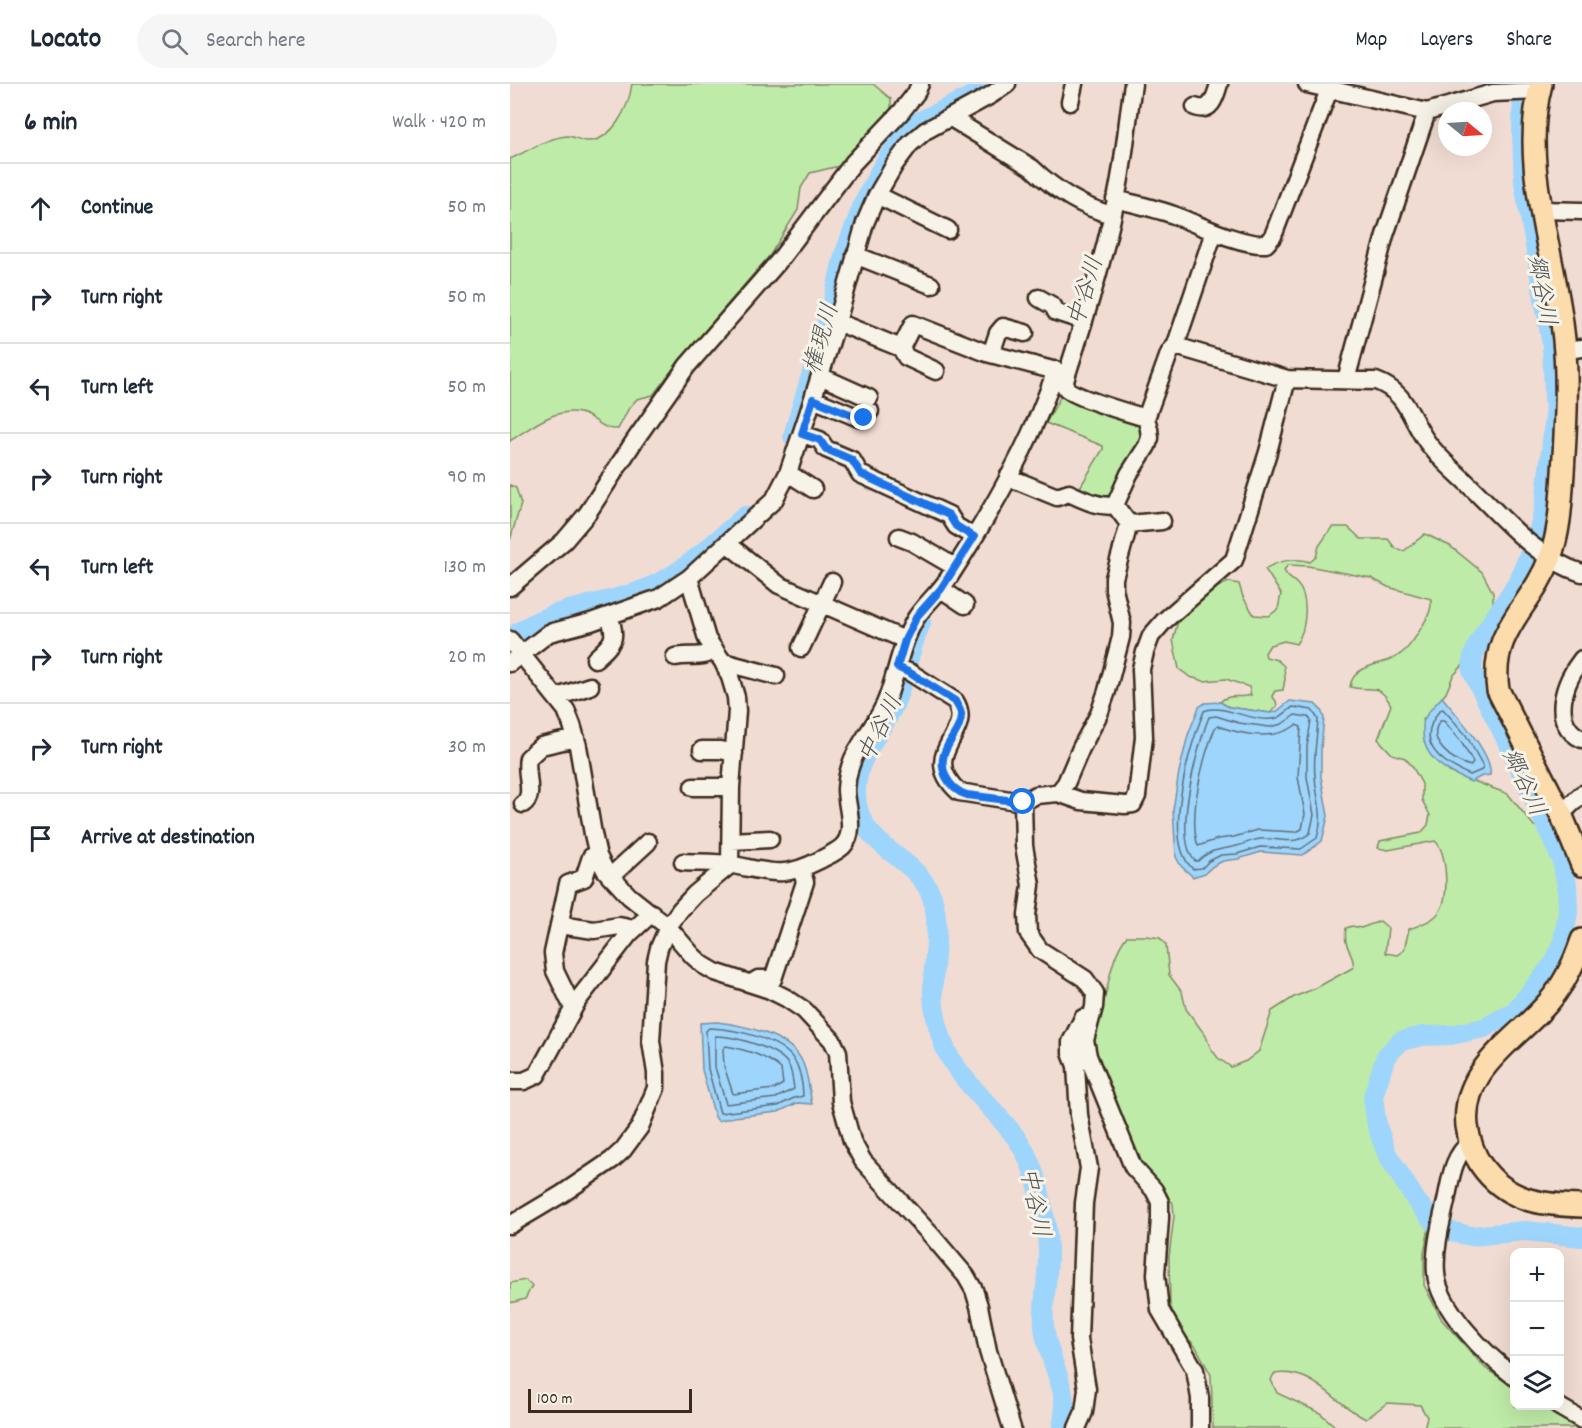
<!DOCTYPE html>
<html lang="en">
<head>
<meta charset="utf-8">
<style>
	:root { --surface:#fff; --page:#f6f6f7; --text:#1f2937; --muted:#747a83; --line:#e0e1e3 }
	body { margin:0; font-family:Dekko,"Klee One",sans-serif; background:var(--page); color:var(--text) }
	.controls { position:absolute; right:18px; bottom:18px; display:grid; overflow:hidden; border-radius:12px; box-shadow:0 6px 24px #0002 }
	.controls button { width:54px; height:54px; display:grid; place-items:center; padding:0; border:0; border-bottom:2px solid var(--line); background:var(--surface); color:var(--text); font:30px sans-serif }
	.compass { position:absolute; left:928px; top:18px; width:54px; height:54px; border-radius:50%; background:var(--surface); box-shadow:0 6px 24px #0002; rotate:108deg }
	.scale { position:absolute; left:18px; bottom:15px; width:164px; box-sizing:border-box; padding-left:6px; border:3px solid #3b2a1e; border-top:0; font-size:16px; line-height:21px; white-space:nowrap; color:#3b2a1e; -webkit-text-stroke:4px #f7f3e8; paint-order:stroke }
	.stop { position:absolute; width:18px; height:18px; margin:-14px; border:4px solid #1a73e8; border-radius:50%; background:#fff }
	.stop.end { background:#1a73e8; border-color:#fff; box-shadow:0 2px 6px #0008 }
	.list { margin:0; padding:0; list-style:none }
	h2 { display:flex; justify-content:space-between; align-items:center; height:78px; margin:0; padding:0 24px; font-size:26px }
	h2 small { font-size:20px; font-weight:400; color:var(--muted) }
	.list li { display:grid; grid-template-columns:39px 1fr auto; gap:18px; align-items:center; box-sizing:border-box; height:90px; padding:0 24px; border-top:2px solid var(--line) }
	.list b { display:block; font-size:22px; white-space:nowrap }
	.list em { font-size:20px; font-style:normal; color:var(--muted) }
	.icon { flex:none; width:33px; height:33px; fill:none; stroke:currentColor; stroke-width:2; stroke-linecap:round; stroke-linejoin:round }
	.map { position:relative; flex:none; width:1072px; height:1344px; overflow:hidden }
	header { display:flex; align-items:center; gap:36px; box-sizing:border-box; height:84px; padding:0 30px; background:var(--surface); border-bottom:2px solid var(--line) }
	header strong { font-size:28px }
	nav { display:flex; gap:33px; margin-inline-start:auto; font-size:21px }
	.search { width:420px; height:54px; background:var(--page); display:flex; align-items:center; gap:15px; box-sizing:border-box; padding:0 21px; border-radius:33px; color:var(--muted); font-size:22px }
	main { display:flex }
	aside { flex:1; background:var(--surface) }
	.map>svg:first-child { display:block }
</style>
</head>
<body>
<header>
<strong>Locato</strong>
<div class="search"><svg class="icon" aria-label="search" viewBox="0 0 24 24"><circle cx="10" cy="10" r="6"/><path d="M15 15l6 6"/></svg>Search here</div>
<nav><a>Map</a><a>Layers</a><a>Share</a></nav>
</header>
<main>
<aside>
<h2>6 min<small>Walk · 420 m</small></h2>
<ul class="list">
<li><svg class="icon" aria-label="ahead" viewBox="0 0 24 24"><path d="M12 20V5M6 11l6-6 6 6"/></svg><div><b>Continue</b></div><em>50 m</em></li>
<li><svg class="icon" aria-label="right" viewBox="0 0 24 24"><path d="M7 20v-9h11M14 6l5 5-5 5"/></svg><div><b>Turn right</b></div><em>50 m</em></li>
<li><svg class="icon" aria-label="left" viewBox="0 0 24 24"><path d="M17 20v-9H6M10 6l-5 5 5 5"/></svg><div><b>Turn left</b></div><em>50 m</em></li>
<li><svg class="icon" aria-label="right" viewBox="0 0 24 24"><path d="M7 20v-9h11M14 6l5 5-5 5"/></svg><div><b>Turn right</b></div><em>90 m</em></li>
<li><svg class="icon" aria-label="left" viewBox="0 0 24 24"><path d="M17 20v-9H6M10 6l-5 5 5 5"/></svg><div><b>Turn left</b></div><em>130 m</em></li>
<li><svg class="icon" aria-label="right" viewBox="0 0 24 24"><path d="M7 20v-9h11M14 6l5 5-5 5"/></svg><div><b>Turn right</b></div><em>20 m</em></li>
<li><svg class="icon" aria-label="right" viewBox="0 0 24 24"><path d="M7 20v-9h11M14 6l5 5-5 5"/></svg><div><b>Turn right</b></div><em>30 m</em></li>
<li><svg class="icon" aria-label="arrive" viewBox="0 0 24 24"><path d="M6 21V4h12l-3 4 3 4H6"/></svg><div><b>Arrive at destination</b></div></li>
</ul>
</aside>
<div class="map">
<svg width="1072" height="1344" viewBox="0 0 1072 1344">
	<rect width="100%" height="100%" fill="#f1dcd3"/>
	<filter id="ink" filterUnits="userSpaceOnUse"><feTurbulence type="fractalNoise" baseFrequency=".0167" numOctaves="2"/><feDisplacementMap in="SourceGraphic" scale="12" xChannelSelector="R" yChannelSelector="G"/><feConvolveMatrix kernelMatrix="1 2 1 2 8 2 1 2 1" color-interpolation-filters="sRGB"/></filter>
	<g filter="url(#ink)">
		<path fill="#bfeba8" stroke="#7d8a63" stroke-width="1.5" d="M122,0H363L381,15V26L329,82L300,89L291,104L288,126L260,171L169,277L143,311L127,315L119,324L108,345C95,346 88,338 78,332C51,318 22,343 0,357V75C18,67 36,54 57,52C63,52 69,56 75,57C103,59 119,22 122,0Z
			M552,310L634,340L636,347L600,419L566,410L593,365V362L536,339Z
			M0,401L6,404L11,420L0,456Z
			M822,443H838L851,455H878L885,464L894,467L915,450L940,462L972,488L983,509V523L963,554L954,580L943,592L936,609L913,636L939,688L998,710L1024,742L1040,743L1046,755L1058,795L1061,826L1054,861L1039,894L1010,929L980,949L896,958L879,972L867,1012L879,1065L903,1109L921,1133L914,1170V1201L932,1236L975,1284L1004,1303L1005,1322H1033L1069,1344H914L917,1333L910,1321L877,1319L856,1335C824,1320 804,1283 764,1290L761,1296L767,1309L810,1329L827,1344H703L701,1291L686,1263L670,1246L660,1221L659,1173L664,1132L663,1119L621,1071L583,960C583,948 588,939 591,928C599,903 600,873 617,852H636L650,854L656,861L659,891L672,908L676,925L696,952L700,963L708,974L721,983L736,977L749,967L762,927L784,913L806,904L844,883C842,864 833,865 836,844L842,842L851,844L870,837L878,844L875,869L887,871L894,866L899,845C910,841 926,836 931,825C939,811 937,767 925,757L878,766L868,764L870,757L911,749L918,741L920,731L912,716V700L902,682L895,674L882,670L868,655L881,621C868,596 859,609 840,603C843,579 873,582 889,571C899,565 907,551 913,541C918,532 922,526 921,515L878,503L861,494L798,482L778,481L774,486C777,494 781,494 787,500C800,513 796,547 786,560L774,557L760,561L755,569L756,573L767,576L774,582L775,595L773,606L765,607L762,612L766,617L767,622L760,629L719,623L710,618C718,609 729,615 741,611L739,603L716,595L694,597L680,593L669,585L663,556L668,537L705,504L719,498L729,500L733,513L744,531L759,532L768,525L771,510L755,485C768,477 785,473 800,478L806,473L809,462Z
			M15,1196L22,1202L15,1215L0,1219V1199Z"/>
		<path fill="#9dd5fc" stroke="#7691a3" stroke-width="1.5" d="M932,613C945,629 984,671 980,691L972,692L961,698C938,688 912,675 913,646C913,644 913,637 914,636C917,628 926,620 932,613Z
			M780,617L805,620L811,626L814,634L811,664V693L818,732L812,757L793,771L751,768L728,775L713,777L703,782L695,789L683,793L671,782L666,773L663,726L669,688L678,651L689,623L695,619L710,618L719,623L760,629L766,628Z
			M207,938C232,941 277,950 291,975C298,987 299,1006 302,1020L287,1019L268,1028L224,1033L208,1037L205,1033L192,986L190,939Z"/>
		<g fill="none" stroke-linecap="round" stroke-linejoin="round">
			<path stroke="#626e77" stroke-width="1.5" d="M783,623L802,626L808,635C807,654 803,673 805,692C806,715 815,730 807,754L791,765L750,763L727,770L711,771L699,777L692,784L683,785C651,757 680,662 694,627C710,618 746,641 767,634C773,632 778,626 783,623Z
				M933,625L956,651L973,682L972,686L960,691C929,678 904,658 930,626Z
				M785,631L798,633L801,636L797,663V693L804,731L800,749C785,763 769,753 750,755C742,756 735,760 727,762C710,766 702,764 688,777H685C662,753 688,661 699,633L706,632L729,639L760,643L772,640Z
				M930,637H934L950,656L963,678L961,682C944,679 915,657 930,637Z
				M786,641L791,643L788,693L795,730L792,745L786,748L748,746L724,753L708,755L688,762C678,731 693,674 705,644L708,642C732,651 765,657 786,641Z
				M199,944C224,945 270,954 284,976C290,984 293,1002 293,1012L284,1014L268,1022L210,1029L198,985L196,947Z
				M205,952C224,952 270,964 279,982C282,988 283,998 284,1005L266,1014L216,1020L205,983Z
				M216,962C236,966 255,971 271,985L273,1000L264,1005L223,1010L214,982L213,965Z"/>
			<path stroke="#9dd5fc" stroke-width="20" d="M1013,0L1012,50L1014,98L1042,261L1045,332L1035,420L1028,450L1008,498L971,554L963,572L962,587L998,659L1052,776L1057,802L1058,828L1053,857L1045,878L1004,928L974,944L941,951L912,952L891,957L876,972L863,1013L867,1042L877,1070L907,1118L924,1138L939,1147L961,1152L1015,1147L1072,1153
				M283,352L323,219L334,171L354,118L372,83L391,55L406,39L468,9L481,0
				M411,539C399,566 395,594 384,621C369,653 345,672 346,711C348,765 407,771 422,813C432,843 422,877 423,908C423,927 428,944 434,961C446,994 489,1028 509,1058C527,1084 537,1135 538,1166C539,1192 532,1217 534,1243C538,1280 562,1305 552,1344
				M0,555C41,520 93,524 140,503C175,488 206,457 235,432"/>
			<defs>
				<path id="minor" d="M623,0C618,33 615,67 609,100C597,165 577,228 557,290C556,295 553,300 556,304C563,313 622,330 636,334L659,270L662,265L669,263L777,295L866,297C896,308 899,331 915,355C927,373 945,387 960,402C993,434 1026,475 1072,489
					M797,0L917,28L983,9L1029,7
					M560,18L564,0
					M685,23C701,29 705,14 709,0
					M441,34L522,84C544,105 572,123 602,131
					M367,111L438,146
					M605,115C625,120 645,124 664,131C687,140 732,162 756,160L763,152L819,6
					M1032,126L1072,127
					M345,171L421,201
					M529,214L543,222L546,228L574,237
					M327,238L391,264L403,240L477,269L554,289
					M665,263L704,148
					M391,264L396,273L426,287
					M1056,266L1072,264
					M481,270L488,249L493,243L515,249
					M310,292L359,314
					M836,296L875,151L917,28
					M303,315L349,334H354L360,327
					M292,350L310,356L316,365L342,376L350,390L439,431L446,442L464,453
					M278,389L303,405
					M498,393L547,413L559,409C574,416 590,424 606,421
					M619,440L652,437
					M389,453L402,458L445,483
					M218,460L269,501L395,556
					M179,494L197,555L213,578L220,593L226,613L227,627L221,703L220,781
					M0,503L54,457L77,430L125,356L177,282L268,178L343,79L391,28L406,9L410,0
					M431,505L455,521
					M0,556L56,626L62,641L68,662L83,750L88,772L95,786L119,812L158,843L183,872L193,881L205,888L260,906L276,914L294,926L322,956L328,968L331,1018L342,1057L353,1077L422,1152L456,1192L464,1206L469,1222L478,1267L502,1344
					M291,564L322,498
					M165,573C181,569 190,576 205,566
					M85,575C103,559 108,555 99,532
					M1072,575C1054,597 1039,640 1072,655
					M213,578L266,592
					M0,579L39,549L81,538L149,514L179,494L264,416L278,389L297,333L327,238L355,139L367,111L385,80L400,60L415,47L481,11L497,0
					M387,583L401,589L445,617C466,650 406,669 449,708L513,718L526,711L548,709L571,717L615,721L623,720L627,712L634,653L631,585L635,568L641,552L654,537L724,476L758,368L777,295
					M47,613L80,602
					M192,666H210L224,669
					M183,703H221
					M548,709L556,699L571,664L589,630L597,607L611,553L612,539L604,505V494L619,440L607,424L606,419L619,390L637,362L640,354L639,345L636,334
					M513,718L514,762L521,801L517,831L518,849L530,866L575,895L585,909L584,923L575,956L578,972L623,1083L644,1106L650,1118V1134L646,1190L650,1226L685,1286L690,1314V1344
					M13,720C26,712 14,689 18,674L31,662L66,654
					M1051,730L1072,710
					M221,757L260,755
					M173,778C189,779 206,778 223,781C261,788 273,795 310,776C317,772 327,768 333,762C347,747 336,723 336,705C337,690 342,674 350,662C359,646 371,632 377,615C387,588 391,559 406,534C415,520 429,509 438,495C480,430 521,360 546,286
					M100,793L138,758
					M49,841L84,846L109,842L124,845
					M243,898L248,895H263L295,798L291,785
					M63,924L45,887L43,869L58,800L74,794L81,773L87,769
					M0,997H14L27,991L68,916L119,850L142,829
					M960,1059C942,1073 941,1095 936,1117C931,1139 924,1166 926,1189C928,1224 977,1272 1005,1293
					M0,1141L52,1110L102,1076L113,1066L130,1043L146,1004V989L141,957L146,877L149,864L158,843L170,826L185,810L220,781
					M1048,1322L1072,1336
					M567,1344L574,1328L577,1305L569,1255L574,1119L579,1084L569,1031L566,982L561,969V958L573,934"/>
				<path id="major" d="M1031,0C1010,78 1042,161 1052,239C1059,288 1056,339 1053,389C1051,417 1050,447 1040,474C1021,525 979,545 988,606L1051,730L1072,781
					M1072,856C1064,880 1054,901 1037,920C1005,957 951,985 957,1042C959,1056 963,1069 971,1081C996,1117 1030,1121 1072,1122"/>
			</defs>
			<use href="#minor" stroke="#3b2a1e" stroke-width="21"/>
			<use href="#major" stroke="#3b2a1e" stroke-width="26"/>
			<use href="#minor" stroke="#f7f3e8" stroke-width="16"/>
			<use href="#major" stroke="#fcdcac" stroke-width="21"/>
		</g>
	</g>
	<g fill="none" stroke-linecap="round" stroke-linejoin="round" filter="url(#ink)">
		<path stroke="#1a73e8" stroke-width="8" d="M354,334H349L303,315L292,350L310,356L316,365L342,376L351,390L439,431L446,442L464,453L431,505L407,532L395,556L387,583L400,589L445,617C447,621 451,626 451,630C452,652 423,665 436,693C441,703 447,708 457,711L513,718"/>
	</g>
	<g text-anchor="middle" stroke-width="6" stroke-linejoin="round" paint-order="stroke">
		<g font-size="24" font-style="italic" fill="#545556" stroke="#f7f3e8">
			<text transform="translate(1033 206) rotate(80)" y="8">郷谷川</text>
			<text transform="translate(574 207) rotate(-73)" y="8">中谷川</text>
			<text transform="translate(310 254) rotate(-74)" y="8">権現川</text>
			<text transform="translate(369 644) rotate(-64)" y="8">中谷川</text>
			<text transform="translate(1015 698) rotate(65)" y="8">郷谷川</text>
			<text transform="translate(526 1118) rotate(79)" y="8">中谷川</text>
		</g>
	</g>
</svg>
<div class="controls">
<button>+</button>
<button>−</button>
<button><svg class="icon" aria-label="layers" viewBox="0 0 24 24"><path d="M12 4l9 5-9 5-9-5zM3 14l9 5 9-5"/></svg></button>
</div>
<svg class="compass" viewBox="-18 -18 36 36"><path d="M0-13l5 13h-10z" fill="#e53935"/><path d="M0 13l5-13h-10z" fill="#747a83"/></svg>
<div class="scale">100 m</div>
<div class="stop" style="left:513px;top:718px"></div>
<div class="stop end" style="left:354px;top:334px"></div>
</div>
</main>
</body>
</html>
